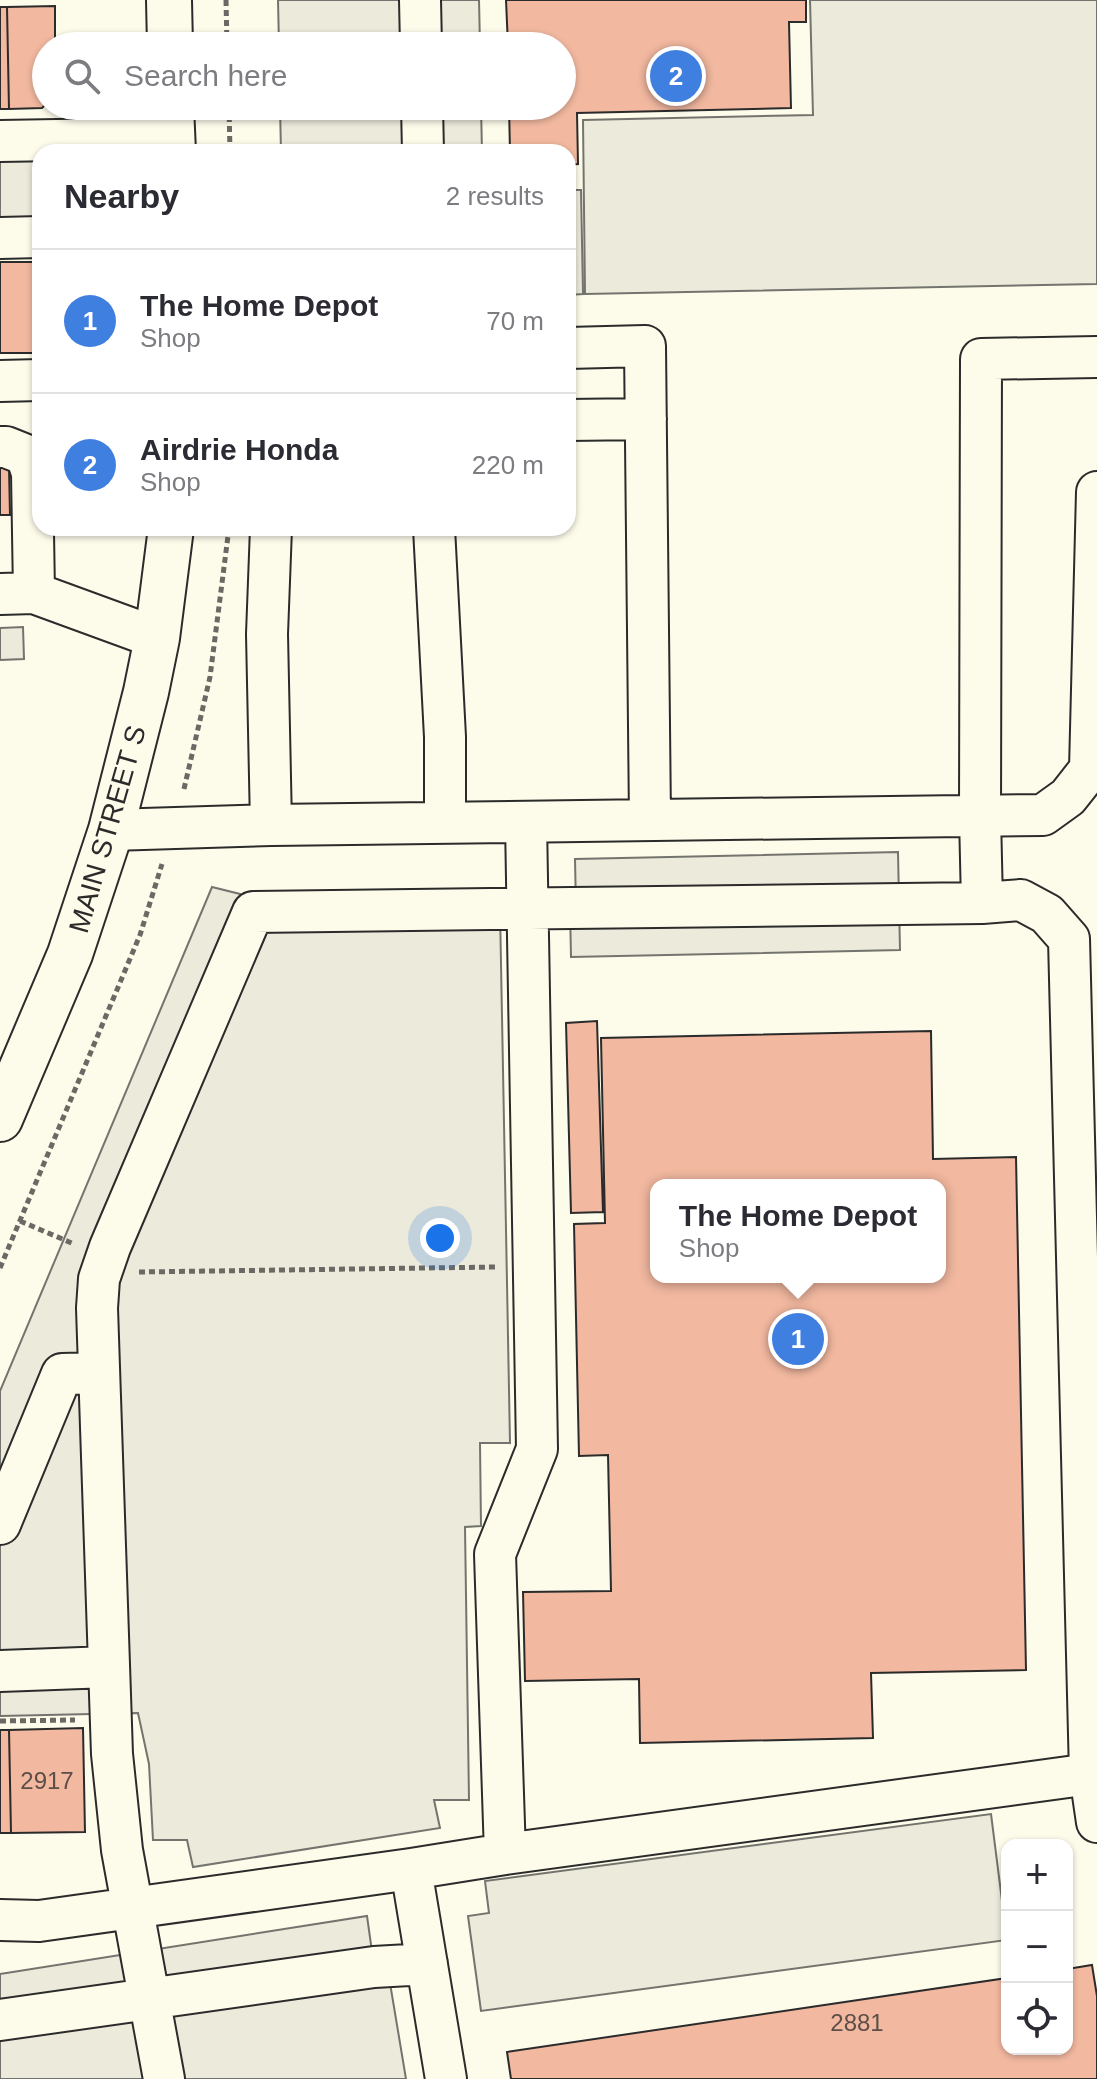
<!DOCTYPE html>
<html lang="en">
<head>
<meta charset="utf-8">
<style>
	:root { --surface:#fff; --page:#f2f2f3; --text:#2b2b33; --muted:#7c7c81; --line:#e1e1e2; --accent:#ea580c }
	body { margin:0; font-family:Helvetica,sans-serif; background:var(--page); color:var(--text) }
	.controls { position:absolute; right:24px; bottom:24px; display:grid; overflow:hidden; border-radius:16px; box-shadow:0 2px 6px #0004 }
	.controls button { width:72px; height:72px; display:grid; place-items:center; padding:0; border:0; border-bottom:2px solid var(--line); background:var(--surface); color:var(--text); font:40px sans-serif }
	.you { position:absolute; left:440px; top:1238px; width:28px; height:28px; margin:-20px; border:6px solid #fff; border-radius:50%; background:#1a73e8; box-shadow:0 0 0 12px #1a73e833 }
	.badge { display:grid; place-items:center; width:52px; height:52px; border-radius:50%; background:var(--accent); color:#fff; font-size:26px; font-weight:700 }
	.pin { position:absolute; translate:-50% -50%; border:4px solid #fff; box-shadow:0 2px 8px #0006 }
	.popup { position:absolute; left:650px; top:1179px; width:296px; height:104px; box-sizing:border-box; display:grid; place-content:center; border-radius:16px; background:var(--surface); filter:drop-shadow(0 2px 6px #0005); font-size:26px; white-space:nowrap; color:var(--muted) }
	.popup b { font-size:30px; color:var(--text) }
	.popup::after { content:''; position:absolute; left:50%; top:100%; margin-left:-16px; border:16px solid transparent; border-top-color:var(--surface) }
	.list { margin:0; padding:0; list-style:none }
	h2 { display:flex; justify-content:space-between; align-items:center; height:104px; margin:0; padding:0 32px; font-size:34px }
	h2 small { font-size:26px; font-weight:400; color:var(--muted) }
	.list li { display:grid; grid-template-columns:52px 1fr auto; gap:24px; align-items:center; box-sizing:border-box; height:144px; padding:0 32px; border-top:2px solid var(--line) }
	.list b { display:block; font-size:30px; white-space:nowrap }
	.list p { margin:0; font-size:26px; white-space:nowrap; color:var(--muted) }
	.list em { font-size:26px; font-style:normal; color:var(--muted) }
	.icon { flex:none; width:44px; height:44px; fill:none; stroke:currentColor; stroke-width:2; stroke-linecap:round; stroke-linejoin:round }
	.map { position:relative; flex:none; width:1097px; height:2079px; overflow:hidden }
	.search { position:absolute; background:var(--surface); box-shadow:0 2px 6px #0004; left:32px; top:32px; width:544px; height:88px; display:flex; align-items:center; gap:20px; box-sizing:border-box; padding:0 28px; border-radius:44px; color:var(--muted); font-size:30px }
	.panel { position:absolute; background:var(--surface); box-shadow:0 2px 6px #0004; left:32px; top:144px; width:544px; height:392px; border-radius:24px }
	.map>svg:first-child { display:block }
</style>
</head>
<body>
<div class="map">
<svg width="1097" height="2079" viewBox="0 0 1097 2079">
	<rect width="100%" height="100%" fill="#fdfbea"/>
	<path fill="#eceadb" stroke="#74746e" stroke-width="2" d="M278,0H479L480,46H279Z
		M810,0H1097V284L585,294L583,120L813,115Z
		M280,106H481L482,152H281Z
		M0,140L40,152V240L0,241Z
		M568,190H581L583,294L568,295Z
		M23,627L24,659L0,660V628Z
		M898,852L900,950L571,957L570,909L576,908L575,859Z
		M212,887L240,894L253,912L500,910L510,1443H480L481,1526L465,1527L469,1800H434L440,1828L193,1867L187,1840H153L149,1764L138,1713L0,1716V1391Z
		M991,1814L1007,1940L481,2011L468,1916L489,1913L485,1881Z
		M367,1916L374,1966L387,1965L406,2079H0V1974Z"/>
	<path fill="#f2b8a0" stroke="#2b2b2b" stroke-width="2" fill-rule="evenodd" d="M506,0H806V22H789L791,108L577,113L578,164L568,165V152H510L509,106H562V46H508Z
		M55,6V46H46V104L42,108L9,109L7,7Z
		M0,7H7L9,109H0Z
		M0,262H40V353H0Z
		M0,467H9L10,515H0Z
		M597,1021L603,1212L571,1213L566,1023Z
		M931,1031L933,1159L1016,1157L1026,1670L871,1673L873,1738L640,1743L639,1679L525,1681L523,1592L611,1591L608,1455L579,1456L574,1224L605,1223L601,1038ZM656,1185H940V1277H656Z
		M83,1728L85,1832L11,1833L9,1730Z
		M0,1730H9L11,1833H0Z
		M1092,1965L1097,1996V2079H511L507,2052L1007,1978V2049H1067V1969Z"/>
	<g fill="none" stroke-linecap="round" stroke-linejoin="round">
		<defs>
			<path id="minor" d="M420,0L421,46
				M422,106L423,152
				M0,141L172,138
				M0,238L40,237
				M568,348L645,346L650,820
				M0,381L40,380
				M568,420L646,419
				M0,447H6L26,455L32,473L34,593
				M434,528L445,737V823
				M0,594L34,593L157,638
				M271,825L267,634L271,528
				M111,830L271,825L1043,815L1068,797L1090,769L1097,492
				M0,1524L62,1374L99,1373
				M0,1671L109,1667
				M1090,1774L1097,1822
				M505,1854L495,1554L537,1449L526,822
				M411,1869L446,2079
				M0,1920L39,1921L411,1869L505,1854L1090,1774L1069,939L1047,914L1021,900L982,903L980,816L981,359L1097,357
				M0,2020L374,1967L427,1964
				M164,2079L122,1850L112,1754L97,1308L99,1279L110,1247L253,912L982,903"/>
			<path id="major" d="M169,0L170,46
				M171,106L173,152
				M0,1119L70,954L111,830L146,692L157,638L171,528"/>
		</defs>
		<use href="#minor" stroke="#2b2b2b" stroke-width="44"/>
		<use href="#major" stroke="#2b2b2b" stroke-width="48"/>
		<path stroke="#6a6964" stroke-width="5" stroke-dasharray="6 4" stroke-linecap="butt" d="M226,0L227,46
			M229,106L230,152
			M184,789L210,677L229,528
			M20,1221L74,1244
			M0,1268L140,935L162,864
			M139,1272L497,1267
			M0,1721L75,1720"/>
		<use href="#minor" stroke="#fdfbea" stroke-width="40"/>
		<use href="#major" stroke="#fdfbea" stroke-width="44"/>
	</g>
	<g text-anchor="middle" stroke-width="6" stroke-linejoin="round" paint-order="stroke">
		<g font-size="24" fill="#5d4e48">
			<text x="47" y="1789">2917</text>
			<text x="857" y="2031">2881</text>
		</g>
		<g font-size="28" fill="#2b2b2b" stroke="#fdfbea">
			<text transform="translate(107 829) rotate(-74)" y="10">MAIN STREET S</text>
		</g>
	</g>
</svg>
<div class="controls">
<button>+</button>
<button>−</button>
<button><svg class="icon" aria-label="locate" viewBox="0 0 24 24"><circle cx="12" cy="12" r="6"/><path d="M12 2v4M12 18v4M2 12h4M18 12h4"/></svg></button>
</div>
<div class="you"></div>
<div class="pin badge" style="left:798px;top:1339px;background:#3f7fe0">1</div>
<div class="popup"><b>The Home Depot</b>Shop</div>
<div class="pin badge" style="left:676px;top:76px;background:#3f7fe0">2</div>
<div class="search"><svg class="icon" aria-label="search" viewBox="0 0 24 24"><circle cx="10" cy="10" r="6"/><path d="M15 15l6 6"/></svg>Search here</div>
<section class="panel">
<h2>Nearby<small>2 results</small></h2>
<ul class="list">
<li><span class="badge" style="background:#3f7fe0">1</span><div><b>The Home Depot</b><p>Shop</p></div><em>70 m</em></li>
<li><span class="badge" style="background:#3f7fe0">2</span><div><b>Airdrie Honda</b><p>Shop</p></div><em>220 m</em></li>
</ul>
</section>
</div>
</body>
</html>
